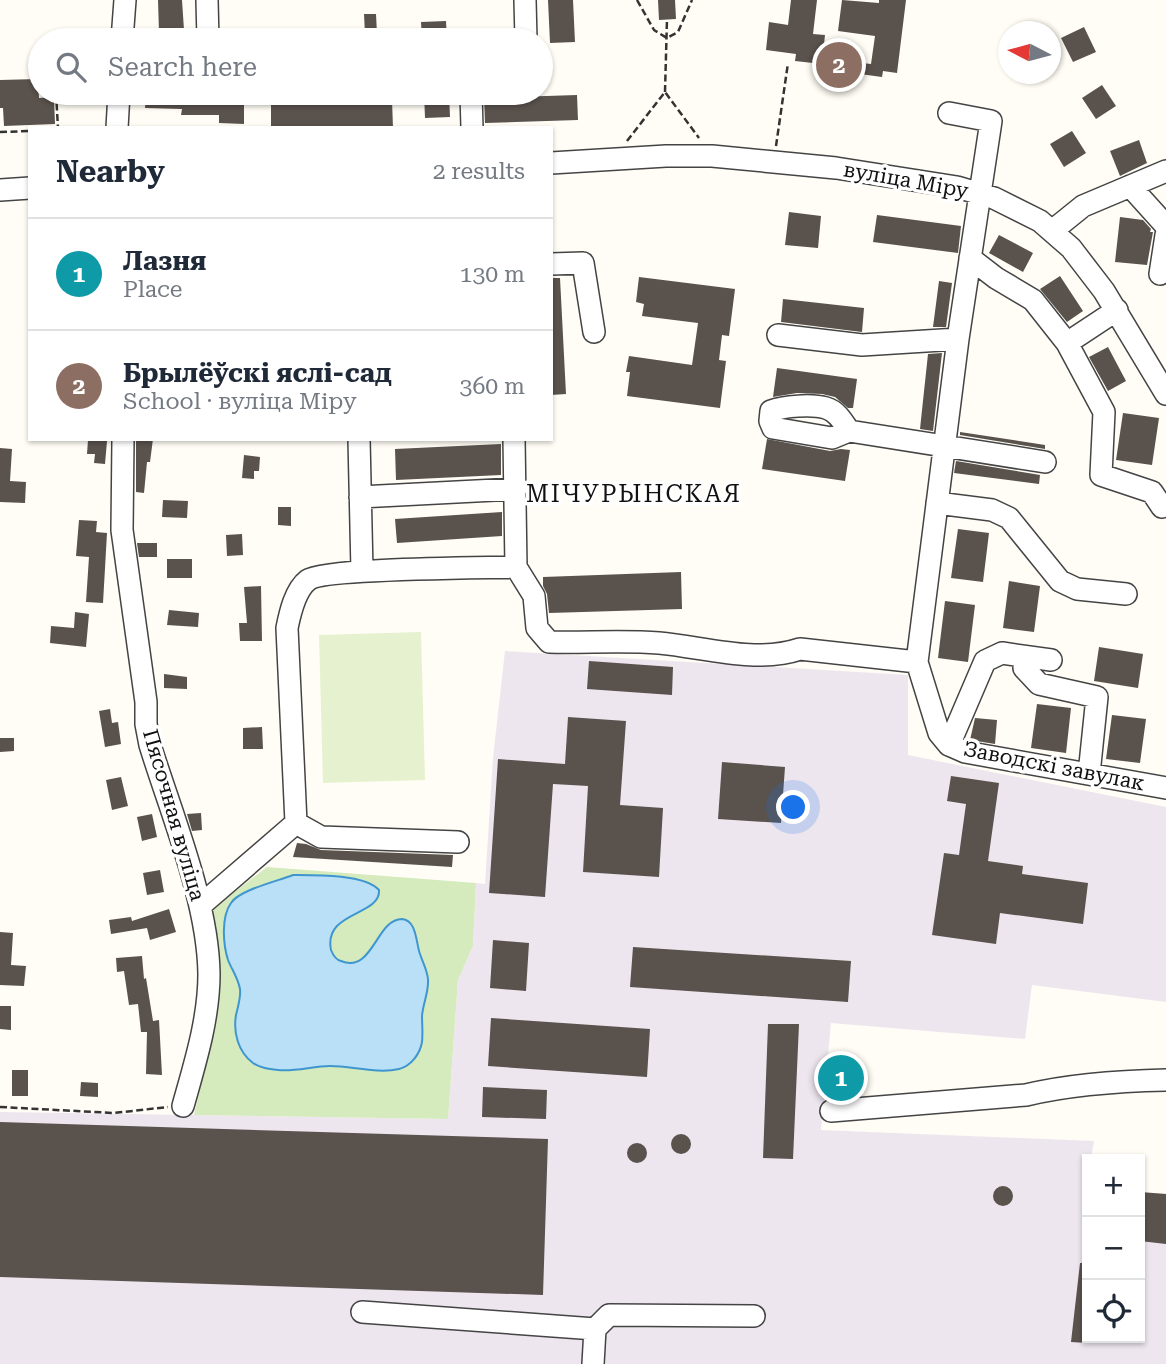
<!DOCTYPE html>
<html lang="en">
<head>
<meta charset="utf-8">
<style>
	:root { --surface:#fff; --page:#f2f2f3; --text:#1f2937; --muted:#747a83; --line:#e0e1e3; --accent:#c4262e }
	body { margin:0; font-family:"Roboto Serif",serif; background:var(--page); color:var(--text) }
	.controls { position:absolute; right:21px; bottom:21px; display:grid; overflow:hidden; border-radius:0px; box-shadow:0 2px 5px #0004 }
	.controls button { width:63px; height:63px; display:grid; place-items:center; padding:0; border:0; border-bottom:2px solid var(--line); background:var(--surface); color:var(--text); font:35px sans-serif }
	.compass { position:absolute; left:998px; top:21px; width:63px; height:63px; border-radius:50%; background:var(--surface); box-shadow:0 2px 5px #0004; rotate:276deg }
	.you { position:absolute; left:794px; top:808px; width:24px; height:24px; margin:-18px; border:5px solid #fff; border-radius:50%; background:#1a73e8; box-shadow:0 0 0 10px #1a73e833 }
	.badge { display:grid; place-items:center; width:46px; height:46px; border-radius:50%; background:var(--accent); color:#fff; font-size:23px; font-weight:700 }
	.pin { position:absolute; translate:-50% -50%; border:4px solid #fff; box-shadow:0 2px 7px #0006 }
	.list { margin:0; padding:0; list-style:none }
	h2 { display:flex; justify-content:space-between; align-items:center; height:91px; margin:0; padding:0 28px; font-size:30px }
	h2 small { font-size:23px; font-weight:400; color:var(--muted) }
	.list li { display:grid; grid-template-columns:46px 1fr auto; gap:21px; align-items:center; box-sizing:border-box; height:112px; padding:0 28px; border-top:2px solid var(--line) }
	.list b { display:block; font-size:26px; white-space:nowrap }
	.list p { margin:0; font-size:23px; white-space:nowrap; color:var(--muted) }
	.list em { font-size:23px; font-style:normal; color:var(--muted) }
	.icon { flex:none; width:38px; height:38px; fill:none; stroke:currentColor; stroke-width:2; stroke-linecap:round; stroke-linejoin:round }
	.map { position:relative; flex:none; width:1166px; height:1364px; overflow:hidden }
	.search { position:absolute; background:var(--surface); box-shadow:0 2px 5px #0004; left:28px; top:28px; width:525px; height:77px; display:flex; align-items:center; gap:18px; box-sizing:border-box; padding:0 24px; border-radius:38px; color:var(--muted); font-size:26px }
	.panel { position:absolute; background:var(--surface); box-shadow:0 2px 5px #0004; left:28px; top:126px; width:525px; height:315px; border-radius:0px }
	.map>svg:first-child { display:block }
</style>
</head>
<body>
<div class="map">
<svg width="1166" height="1364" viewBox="0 0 1166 1364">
	<rect width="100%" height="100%" fill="#fffdf5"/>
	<path fill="#eee6ef" d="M505,651L908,675V755L1166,807V1002L1032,985L1025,1039L831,1023L821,1130L1094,1141L1091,1159H1087V1338H1140V1192L1166,1194V1364H0V1112L448,1119L458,980L473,946L476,883L485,884L493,758Z"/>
	<path fill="#d5ebbd" d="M267,867L476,883L473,946L458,980L448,1119L194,1115L210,1044L217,948L212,909Z"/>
	<path fill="#e6f2cf" d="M421,632L425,780L323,783L319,635Z"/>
	<path fill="#b9e0f7" stroke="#3f96cf" stroke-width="2" d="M293,875C315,875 364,874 379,890C381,916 323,911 331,950C333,955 336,960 341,961C373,974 376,919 402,919C417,920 416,944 420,954C423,963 427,970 428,979C429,992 423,1003 422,1016C422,1024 423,1033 422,1042C420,1054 411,1066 399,1069C377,1074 352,1066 330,1066C313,1066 295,1072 278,1070C269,1069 260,1068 253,1063C238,1052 233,1032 236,1015C238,1006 241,998 240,989C238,978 232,970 228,960C223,944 221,917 231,903C239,890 278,881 293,875Z"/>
	<path fill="#5a524d" d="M158,0H182L184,30L159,32Z
		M548,0H573L575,42L550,43Z
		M658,0H675L676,19L659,20Z
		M791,0H817L813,34L825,35L822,64L795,61L796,54L766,50L769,22L788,25Z
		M842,0L879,3V0H906L897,73L883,71L882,77L860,74L862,63L871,64L875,36L838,31Z
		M364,14H376L377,34H365Z
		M446,21L447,40H422L421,22Z
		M1084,27L1096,52L1073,62L1061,38Z
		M38,79L39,98L54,97L55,124L4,126L3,108H0V80Z
		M1102,85L1116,106L1096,119L1082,98Z
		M146,93H244V124L219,123V115H181L182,109L145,108Z
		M424,93H449L450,117L425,118Z
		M577,95L578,120L485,123L484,98Z
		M392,100L393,128H271V104Z
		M1072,131L1086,153L1064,167L1050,144Z
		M1139,140L1147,163L1120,176L1110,151Z
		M789,212L821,216L818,248L785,245Z
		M877,215L961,226L958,253L873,242Z
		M1120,217L1143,220L1151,229L1150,232H1153L1147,265L1115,262Z
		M999,235L1033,253L1023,272L989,253Z
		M1060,276L1083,311L1067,322L1040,289Z
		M639,277L735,289L729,336L722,335L719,360L726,361L720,408L627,396L630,372H626L629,356L692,365L698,323L642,316L644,304L636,302Z
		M551,278H560L566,394L551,395Z
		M939,281L952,283L946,327H933Z
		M783,299L864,308L862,332L781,322Z
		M1108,347L1126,381L1108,391L1089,357Z
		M942,353L933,431L920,429L928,354Z
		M777,368L857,379L853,408H848L835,397L822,394L797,393L773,397Z
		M1123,413L1159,418L1152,465L1116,460Z
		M960,432L1045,445V449L960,435Z
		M136,439H153L150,462H147L144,493L136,492Z
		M767,439L830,451L841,449L850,450L845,481L762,469Z
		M88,440L107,441L105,464L94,463L95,454H87Z
		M501,444V475L396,480L395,449Z
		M0,448L12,449L10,481L26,482L25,503L0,502Z
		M244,455L260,457L259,471H254V479L242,478Z
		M956,461L1040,475L1039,484L954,473Z
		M163,500L188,501L187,518L162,517Z
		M278,507H291V526L278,525Z
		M502,512V536L397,543L395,519Z
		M79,520L97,521L96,532L107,533L103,603L86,602L89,557L76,556Z
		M958,529L989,533L983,582L951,578Z
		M242,534L243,555L227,556L226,535Z
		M137,543H157V557H139Z
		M167,559H192V578H167Z
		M681,572L682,609L549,613L547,594L543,586V577Z
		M1009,581L1040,586L1034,632L1003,628Z
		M261,586L262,641H240L239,623H247L244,587Z
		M945,601L975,605L968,662L938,658Z
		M169,610L199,613L198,627L167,625Z
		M75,612L89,614L86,647L50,643L51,626L74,628Z
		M1099,647L1143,654L1138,688L1094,681Z
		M589,661L673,667L672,695L587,689Z
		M164,674L187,677V689L164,688Z
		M1037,704L1071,708L1066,753L1031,748Z
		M110,709L112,723L118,722L121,744L105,747L99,711Z
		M1112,715L1146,719L1140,763L1106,759Z
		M568,717L626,721L620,805L663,808L659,877L583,872L588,786L553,784L545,897L489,893L498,759L565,764Z
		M975,718L997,720L995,744L970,740Z
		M262,727L263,749H243V728Z
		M0,738H14V751L0,752Z
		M722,762L785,767L781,823L718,819Z
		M951,776L999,783L988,861L1023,866L1022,874L1088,883L1083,924L1000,913L996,944L932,935L944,853L959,855L966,804L947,801Z
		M121,777L128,806L112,810L106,780Z
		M201,813L202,830L192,831L187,814Z
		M152,814L157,837L142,841L137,817Z
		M297,843L306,844L321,850L453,855L452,867L293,857Z
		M160,870L164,892L147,895L143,873Z
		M169,909L176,932L150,940L147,928L111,934L109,920L131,917L132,921Z
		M0,932L13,933L11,965L26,966L24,986L0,985Z
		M493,940L529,943L526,991L490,988Z
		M633,947L851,961L848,1002L630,987Z
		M142,956L144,979L146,978L153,1021L159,1020L162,1075L146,1074L147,1032H141L138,1004L129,1005L124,971L117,972L116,958Z
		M0,1006H11V1030L0,1029Z
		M491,1018L650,1029L647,1077L488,1066Z
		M768,1024H799L793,1159L763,1158Z
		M828,1061L856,1063L854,1094L825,1092Z
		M12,1070H28V1096H12Z
		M81,1082L98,1083V1097L80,1096Z
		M483,1087L547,1090L546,1119L482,1117Z
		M0,1122L548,1139L543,1295L0,1277Z
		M671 1144a10 10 0 1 1 20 0a10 10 0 1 1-20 0Z
		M627 1153a10 10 0 1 1 20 0a10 10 0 1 1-20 0Z
		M993 1196a10 10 0 1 1 20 0a10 10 0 1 1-20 0Z
		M1140,1192L1166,1194V1244L1140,1241Z
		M1080,1263H1087V1343L1071,1342Z"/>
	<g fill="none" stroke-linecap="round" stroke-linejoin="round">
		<defs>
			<path id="minor" d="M207,0L208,40
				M525,0L526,40
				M122,40L125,0
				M471,93L472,128
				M949,113L991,121L958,339L917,662L939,733L949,745L965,752L1166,788
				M117,128L119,93
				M551,163L666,156H712L836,168L957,187L994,198L1040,221L1071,248L1104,291L1166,394
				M1130,186L1166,226
				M0,190L30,188
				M1052,231L1083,206L1166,171
				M970,258L996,278L1033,300L1067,343
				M551,264L583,263L594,332
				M1160,274L1166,235
				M1117,310L1067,343L1104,412L1101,475L1152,492L1162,507
				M778,335L862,345L958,339
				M849,431C843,422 837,411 826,408C812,404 784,406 771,411L770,421L773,428L832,438L849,431L1045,462
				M123,439L122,530L146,702V724L150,745C172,816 208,901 209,974C209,1019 195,1063 183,1106
				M359,439L362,571
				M514,439L516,567L534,596L537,628L549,642C586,643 623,640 659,643C704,647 755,664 800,649L917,662
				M360,497L516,489
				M937,503L992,510L1009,518L1060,581L1077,589L1126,594
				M1024,668L1039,684L1097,697L1089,774
				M949,745L985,661L1002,653L1051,660
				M296,823L321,837L458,842
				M201,905L296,823L287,628C290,613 295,590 308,580C324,568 486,568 516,567
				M831,1111L1026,1095C1072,1084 1119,1081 1166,1080
				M362,1312L595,1329L593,1364
				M595,1329L609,1315L754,1316"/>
		</defs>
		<use href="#minor" stroke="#444" stroke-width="24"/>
		<path stroke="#333" stroke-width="2.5" stroke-dasharray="7 3.5" stroke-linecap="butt" d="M637,0L654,30L667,38L678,32L692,0
			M38,84H40
			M665,92L667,19
			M56,93L58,128
			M0,132L30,131
			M627,141L665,92L699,138
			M776,146L788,63
			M0,1107L114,1113L168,1107"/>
		<use href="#minor" stroke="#fff" stroke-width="21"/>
	</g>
	<g text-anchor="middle" stroke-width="7" stroke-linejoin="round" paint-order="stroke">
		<g font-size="21" fill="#111" stroke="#fff">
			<text transform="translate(906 180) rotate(10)" y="7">вуліца Міру</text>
			<text transform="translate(1054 766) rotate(11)" y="7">Заводскі завулак</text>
			<text transform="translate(174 815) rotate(74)" y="7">Пясочная вуліца</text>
		</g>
		<g font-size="24" letter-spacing="2" fill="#111" stroke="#fff">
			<text x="634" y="502">МІЧУРЫНСКАЯ</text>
		</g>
	</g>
</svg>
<div class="controls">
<button>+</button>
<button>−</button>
<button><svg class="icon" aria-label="locate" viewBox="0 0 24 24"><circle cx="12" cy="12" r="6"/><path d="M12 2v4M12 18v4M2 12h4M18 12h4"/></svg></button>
</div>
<svg class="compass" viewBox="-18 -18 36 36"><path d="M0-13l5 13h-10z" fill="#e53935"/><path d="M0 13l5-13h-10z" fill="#747a83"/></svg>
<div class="you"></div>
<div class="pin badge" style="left:841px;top:1078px;background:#0f9aa8">1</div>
<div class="pin badge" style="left:839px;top:65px;background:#8d6e63">2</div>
<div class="search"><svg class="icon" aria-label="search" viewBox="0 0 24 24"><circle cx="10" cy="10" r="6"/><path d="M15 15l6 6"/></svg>Search here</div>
<section class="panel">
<h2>Nearby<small>2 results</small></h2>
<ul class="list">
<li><span class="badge" style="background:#0f9aa8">1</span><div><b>Лазня</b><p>Place</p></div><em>130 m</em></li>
<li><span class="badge" style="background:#8d6e63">2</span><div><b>Брылёўскі яслі-сад</b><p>School · вуліца Міру</p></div><em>360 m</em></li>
</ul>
</section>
</div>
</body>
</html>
